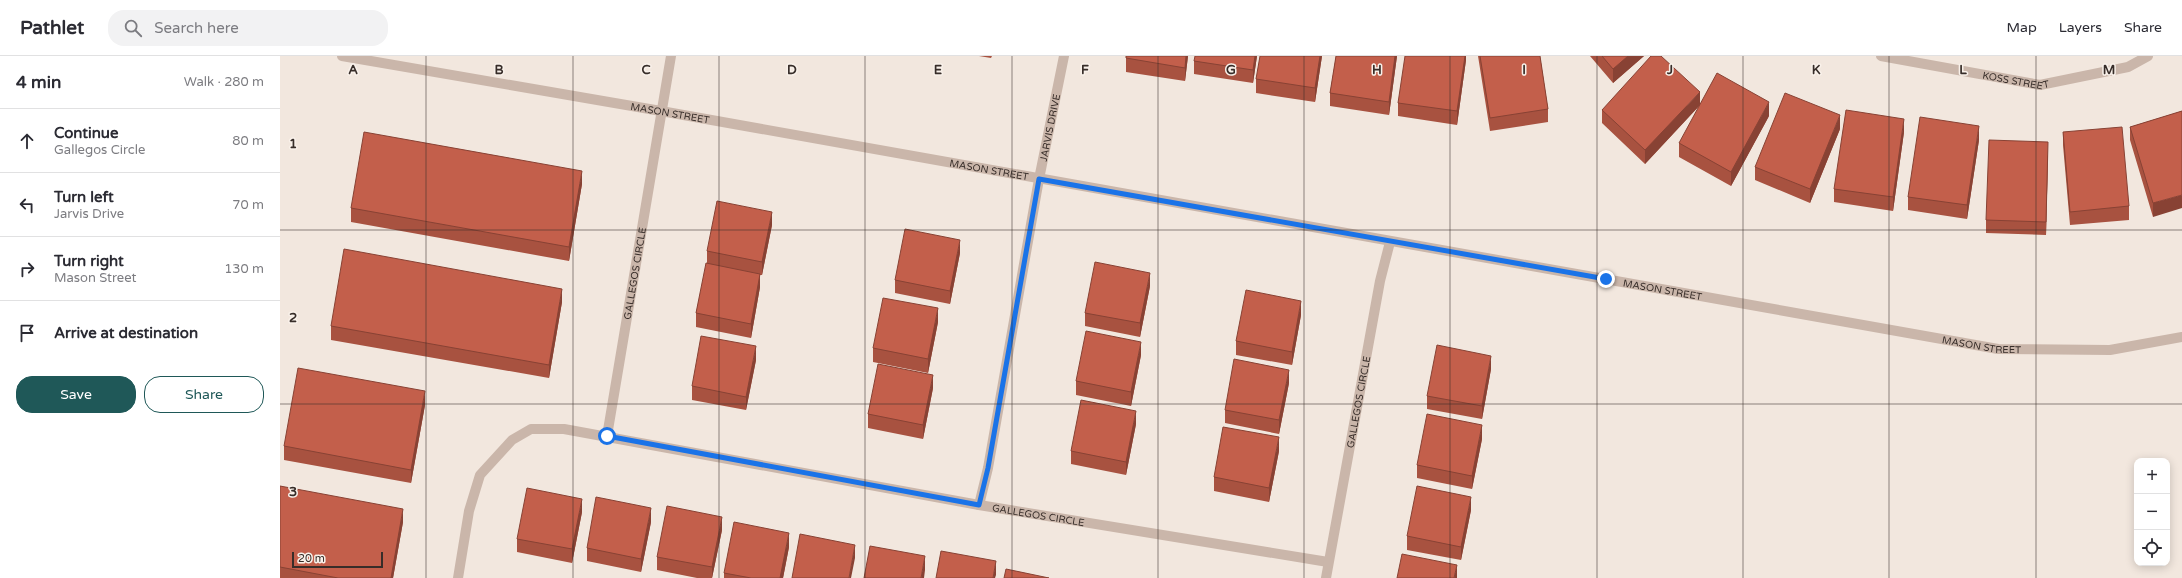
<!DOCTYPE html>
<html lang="en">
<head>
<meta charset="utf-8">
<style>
	:root { --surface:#fff; --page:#f2f2f3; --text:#2b2b33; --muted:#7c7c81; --line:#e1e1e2; --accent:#1f5858 }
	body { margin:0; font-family:"Varela Round",sans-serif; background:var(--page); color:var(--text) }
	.controls { position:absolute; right:12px; bottom:12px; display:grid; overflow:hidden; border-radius:8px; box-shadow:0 2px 10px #0003 }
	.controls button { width:36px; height:36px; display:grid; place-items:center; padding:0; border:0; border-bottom:1px solid var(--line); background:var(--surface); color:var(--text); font:20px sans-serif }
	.scale { position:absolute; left:12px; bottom:10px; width:91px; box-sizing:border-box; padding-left:4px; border:2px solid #372d29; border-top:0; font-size:11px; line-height:14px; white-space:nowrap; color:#372d29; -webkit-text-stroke:3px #f9f1ea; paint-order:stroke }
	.stop { position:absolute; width:12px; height:12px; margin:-9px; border:3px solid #1a73e8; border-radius:50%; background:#fff }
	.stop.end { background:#1a73e8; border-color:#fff; box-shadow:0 1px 4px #0008 }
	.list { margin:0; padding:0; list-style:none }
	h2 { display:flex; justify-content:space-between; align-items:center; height:52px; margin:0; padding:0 16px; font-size:17px }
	h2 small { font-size:13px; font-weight:400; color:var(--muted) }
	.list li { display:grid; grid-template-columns:26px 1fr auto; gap:12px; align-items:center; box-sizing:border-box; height:64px; padding:0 16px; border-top:1px solid var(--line) }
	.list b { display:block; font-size:15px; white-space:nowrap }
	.list p { margin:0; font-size:13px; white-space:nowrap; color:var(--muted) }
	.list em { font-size:13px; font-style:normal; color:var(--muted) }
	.actions { display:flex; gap:8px; padding:12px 16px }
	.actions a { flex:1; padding:9px 0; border:1px solid var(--accent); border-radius:16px; text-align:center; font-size:14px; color:var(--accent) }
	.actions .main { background:var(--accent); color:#fff }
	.icon { flex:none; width:22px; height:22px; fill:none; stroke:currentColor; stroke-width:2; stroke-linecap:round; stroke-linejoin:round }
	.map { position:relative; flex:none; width:1902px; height:522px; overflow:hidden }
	header { display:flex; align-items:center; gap:24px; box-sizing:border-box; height:56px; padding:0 20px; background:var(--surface); border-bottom:1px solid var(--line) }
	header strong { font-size:19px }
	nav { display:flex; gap:22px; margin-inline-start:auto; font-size:14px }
	.search { width:280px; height:36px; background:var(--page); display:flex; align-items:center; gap:10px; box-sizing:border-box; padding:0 14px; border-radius:16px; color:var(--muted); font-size:15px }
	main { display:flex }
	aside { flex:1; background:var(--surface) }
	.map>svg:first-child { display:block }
</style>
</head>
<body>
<header>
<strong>Pathlet</strong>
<div class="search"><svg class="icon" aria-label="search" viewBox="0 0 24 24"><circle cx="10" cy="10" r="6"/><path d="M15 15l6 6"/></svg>Search here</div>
<nav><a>Map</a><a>Layers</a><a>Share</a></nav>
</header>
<main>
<aside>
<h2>4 min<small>Walk · 280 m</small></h2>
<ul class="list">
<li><svg class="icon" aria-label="ahead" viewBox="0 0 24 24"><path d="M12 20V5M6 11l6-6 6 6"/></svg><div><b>Continue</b><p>Gallegos Circle</p></div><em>80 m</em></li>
<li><svg class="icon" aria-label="left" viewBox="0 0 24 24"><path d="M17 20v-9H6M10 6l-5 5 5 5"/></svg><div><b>Turn left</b><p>Jarvis Drive</p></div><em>70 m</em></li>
<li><svg class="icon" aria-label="right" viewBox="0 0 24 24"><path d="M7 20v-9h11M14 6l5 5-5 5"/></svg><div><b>Turn right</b><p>Mason Street</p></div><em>130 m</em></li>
<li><svg class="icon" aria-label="arrive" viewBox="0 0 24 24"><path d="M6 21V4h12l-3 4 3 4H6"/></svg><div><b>Arrive at destination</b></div></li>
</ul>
<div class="actions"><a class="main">Save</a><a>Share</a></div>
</aside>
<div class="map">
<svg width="1902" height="522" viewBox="0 0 1902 522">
	<rect width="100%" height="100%" fill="#f2e7de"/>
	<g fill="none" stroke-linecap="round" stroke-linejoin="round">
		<g stroke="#cab6aa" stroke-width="10">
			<path id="s1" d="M62,0L381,55L1718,293L1830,294L1902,281"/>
			<path id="s2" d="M1601,0L1760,29L1848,11L1868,0"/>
			<path id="s3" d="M327,380L391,0"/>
			<path id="s4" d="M699,449L708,412L759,123L784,0"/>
			<path id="s5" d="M178,522L189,455L200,419L232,384L251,373H284L699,449L1048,506"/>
			<path id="s6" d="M1046,522L1100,225L1110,186"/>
		</g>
	</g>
	<path fill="#a85240" d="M699,0H712L711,2Z
		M908,0L905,25L846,16V2Z
		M977,0L973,27L914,18V5Z
		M1042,0L1035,46L976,37V23Z
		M1056,0H1117L1109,59L1050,50V37Z
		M1186,0V4L1177,69L1118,60V47Z
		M1198,0H1260L1268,53V66L1210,75Z
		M1310,0H1364L1333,27Z
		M1420,49L1365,108L1322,67V54Z
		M1902,55L1873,161L1850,84V71Z
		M1489,60L1451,130L1399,101V87Z
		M1560,73L1530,147L1475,124V111Z
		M1624,76L1613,155L1554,146V133Z
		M1783,76L1849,150V164L1790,169L1783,89Z
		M1699,84L1687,163L1628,154V141Z
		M1768,99L1766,179L1706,177V164Z
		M302,128L289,205L71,166V152Z
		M492,169L482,219H480V231L471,282L416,271V257L427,208V195Z
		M680,197L670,248L615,237V224Z
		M870,230L860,281L805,270V257Z
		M282,246L269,322L51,284V270Z
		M1021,259L1012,309L956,299V285Z
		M658,266L648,317L593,306V292Z
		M861,299L851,350L796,339V325Z
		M476,304L466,354L412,344V330Z
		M1211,313L1202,363L1147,353V340Z
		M1009,327L999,378L945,367V354Z
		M653,332L643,383L588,372V358Z
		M145,349L131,427L4,404V390Z
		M856,368L846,419L791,408V395Z
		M1202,383L1192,433L1137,422V409Z
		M999,395L989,446L934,435V421Z
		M0,430L123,466L113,522H0Z
		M1191,454L1181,504L1127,494V480Z
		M302,456L292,507L237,496V483Z
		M371,466L361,516L307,505V492Z
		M442,474L432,522H417L377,514V501Z
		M509,491L503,522H444V517Z"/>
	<path fill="#884234" d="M906,0H908L905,25V12Z
		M975,0H977L973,27V14Z
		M1040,0H1042L1035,46V32Z
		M1115,0H1117L1109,59V46Z
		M1185,0H1186V4L1177,69V55Z
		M1348,0H1364L1333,27V13Z
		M1420,36V49L1365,108V94Z
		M1489,46V60L1451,130V116Z
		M1560,59V73L1530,147V133Z
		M1624,63V76L1613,155V141Z
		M1699,70V84L1687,163V149Z
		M1768,86V99L1766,179V166Z
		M302,115V128L289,205V191Z
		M1902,139V152L1873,161V147Z
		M492,156V169L482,219V206Z
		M680,184V197L670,248V235Z
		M870,217V230L860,281V267Z
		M480,218V231L471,282V268Z
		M282,233V246L269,322V309Z
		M1021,245V259L1012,309V296Z
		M658,252V266L648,317V303Z
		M861,286V299L851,350V336Z
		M476,290V304L466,354V341Z
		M1211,300V313L1202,363V350Z
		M1009,314V327L999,378V364Z
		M653,319V332L643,383V369Z
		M145,335V349L131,427V414Z
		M856,355V368L846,419V406Z
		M1202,369V383L1192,433V420Z
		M999,381V395L989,446V432Z
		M1191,441V454L1181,504V491Z
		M302,443V456L292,507V493Z
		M371,452V466L361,516V503Z
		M123,453V466L113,522H111Z
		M442,461V474L432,522V511Z
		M509,477V491L503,522H500Z
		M575,489V502L571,522H569Z
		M645,500V514L644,522H641Z
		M716,505V519L715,522H713Z
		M1177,509V522H1174Z"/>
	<path fill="#c35f4b" stroke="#884234" d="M846,0H906L905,12L846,2Z
		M915,0H975L973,14L914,5Z
		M980,0H1040L1035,32L976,23Z
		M1056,0H1115L1109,46L1050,37Z
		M1125,0H1185L1177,55L1118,47Z
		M1200,0H1260L1268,53L1210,62Z
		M1322,0H1348L1333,13Z
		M1371,0H1381L1420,36L1365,94L1322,54Z
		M1437,17L1489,46L1451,116L1399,87Z
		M1505,37L1560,59L1530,133L1475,111Z
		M1566,54L1624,63L1613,141L1554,133Z
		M1902,55V139L1873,147L1850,71Z
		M1640,61L1699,70L1687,149L1628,141Z
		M1842,71L1849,150L1790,156L1783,76Z
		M84,76L302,115L289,191L71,152Z
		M1709,84L1768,86L1766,166L1706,164Z
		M437,145L492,156L482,206L427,195Z
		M625,173L680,184L670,235L615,224Z
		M64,193L282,233L269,309L51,270Z
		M815,206L870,217L860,267L805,257Z
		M426,207L480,218L471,268L416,257Z
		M966,234L1021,245L1012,296L956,285Z
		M603,242L658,252L648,303L593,292Z
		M806,275L861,286L851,336L796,325Z
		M421,280L476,290L466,341L412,330Z
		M1157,289L1211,300L1202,350L1147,340Z
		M954,303L1009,314L999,364L945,354Z
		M598,308L653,319L643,369L588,358Z
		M18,312L145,335L131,414L4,390Z
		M801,344L856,355L846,406L791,395Z
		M1147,358L1202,369L1192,420L1137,409Z
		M943,371L999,381L989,432L934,421Z
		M0,430L123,453L111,522H58L0,511Z
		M1137,430L1191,441L1181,491L1127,480Z
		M247,432L302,443L292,493L237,483Z
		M316,441L371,452L361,503L307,492Z
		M387,450L442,461L432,511L377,501Z
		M454,466L509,477L500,522H471L444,517Z
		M520,478L575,489L569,522H512Z
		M590,490L645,500L641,522H584Z
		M661,495L716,505L713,522H656Z
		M1122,498L1177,509L1174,522H1117Z
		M726,513L769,522H724Z"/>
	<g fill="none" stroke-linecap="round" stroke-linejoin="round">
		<path stroke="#1a73e8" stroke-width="5" d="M327,380L699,449L708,412L759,123L1326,223"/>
	</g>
	<path fill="none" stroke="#372d29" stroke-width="1" stroke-opacity="0.55" d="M146,0V522M293,0V522M439,0V522M585,0V522M732,0V522M878,0V522M1024,0V522M1170,0V522M1317,0V522M1463,0V522M1609,0V522M1756,0V522M0,174H1902M0,348H1902"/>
	<g text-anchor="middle" stroke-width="3" stroke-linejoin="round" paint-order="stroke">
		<g font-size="10" fill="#372d29" stroke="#f9f1ea">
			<text dy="4" stroke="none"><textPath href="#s2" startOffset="137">KOSS STREET</textPath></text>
			<text dy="4" stroke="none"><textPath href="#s1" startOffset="333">MASON STREET</textPath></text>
			<text dy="4" stroke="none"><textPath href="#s4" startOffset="384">JARVIS DRIVE</textPath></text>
			<text dy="4" stroke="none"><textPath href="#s1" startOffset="657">MASON STREET</textPath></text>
			<text dy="4" stroke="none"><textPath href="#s3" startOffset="165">GALLEGOS CIRCLE</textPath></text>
			<text dy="4" stroke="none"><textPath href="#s1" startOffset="1341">MASON STREET</textPath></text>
			<text dy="4" stroke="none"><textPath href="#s1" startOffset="1665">MASON STREET</textPath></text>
			<text dy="4" stroke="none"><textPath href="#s6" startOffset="179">GALLEGOS CIRCLE</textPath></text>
			<text dy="4" stroke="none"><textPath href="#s5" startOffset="690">GALLEGOS CIRCLE</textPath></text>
		</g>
	</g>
	<g font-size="13" text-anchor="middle" font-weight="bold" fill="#372d29" stroke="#f9f1ea" stroke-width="3" stroke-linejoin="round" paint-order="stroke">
		<text x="73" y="18">A</text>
		<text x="219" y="18">B</text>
		<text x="366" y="18">C</text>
		<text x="512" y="18">D</text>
		<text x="658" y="18">E</text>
		<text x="805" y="18">F</text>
		<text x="951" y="18">G</text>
		<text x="1097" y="18">H</text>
		<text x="1244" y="18">I</text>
		<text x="1390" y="18">J</text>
		<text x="1536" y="18">K</text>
		<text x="1683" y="18">L</text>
		<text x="1829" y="18">M</text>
		<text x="13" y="92">1</text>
		<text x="13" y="266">2</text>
		<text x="13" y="440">3</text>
	</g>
</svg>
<div class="controls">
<button>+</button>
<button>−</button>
<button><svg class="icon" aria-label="locate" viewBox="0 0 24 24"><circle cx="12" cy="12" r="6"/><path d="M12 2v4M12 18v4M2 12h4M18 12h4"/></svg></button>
</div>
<div class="scale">20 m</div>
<div class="stop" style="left:327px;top:380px"></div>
<div class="stop end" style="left:1326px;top:223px"></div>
</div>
</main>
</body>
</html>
